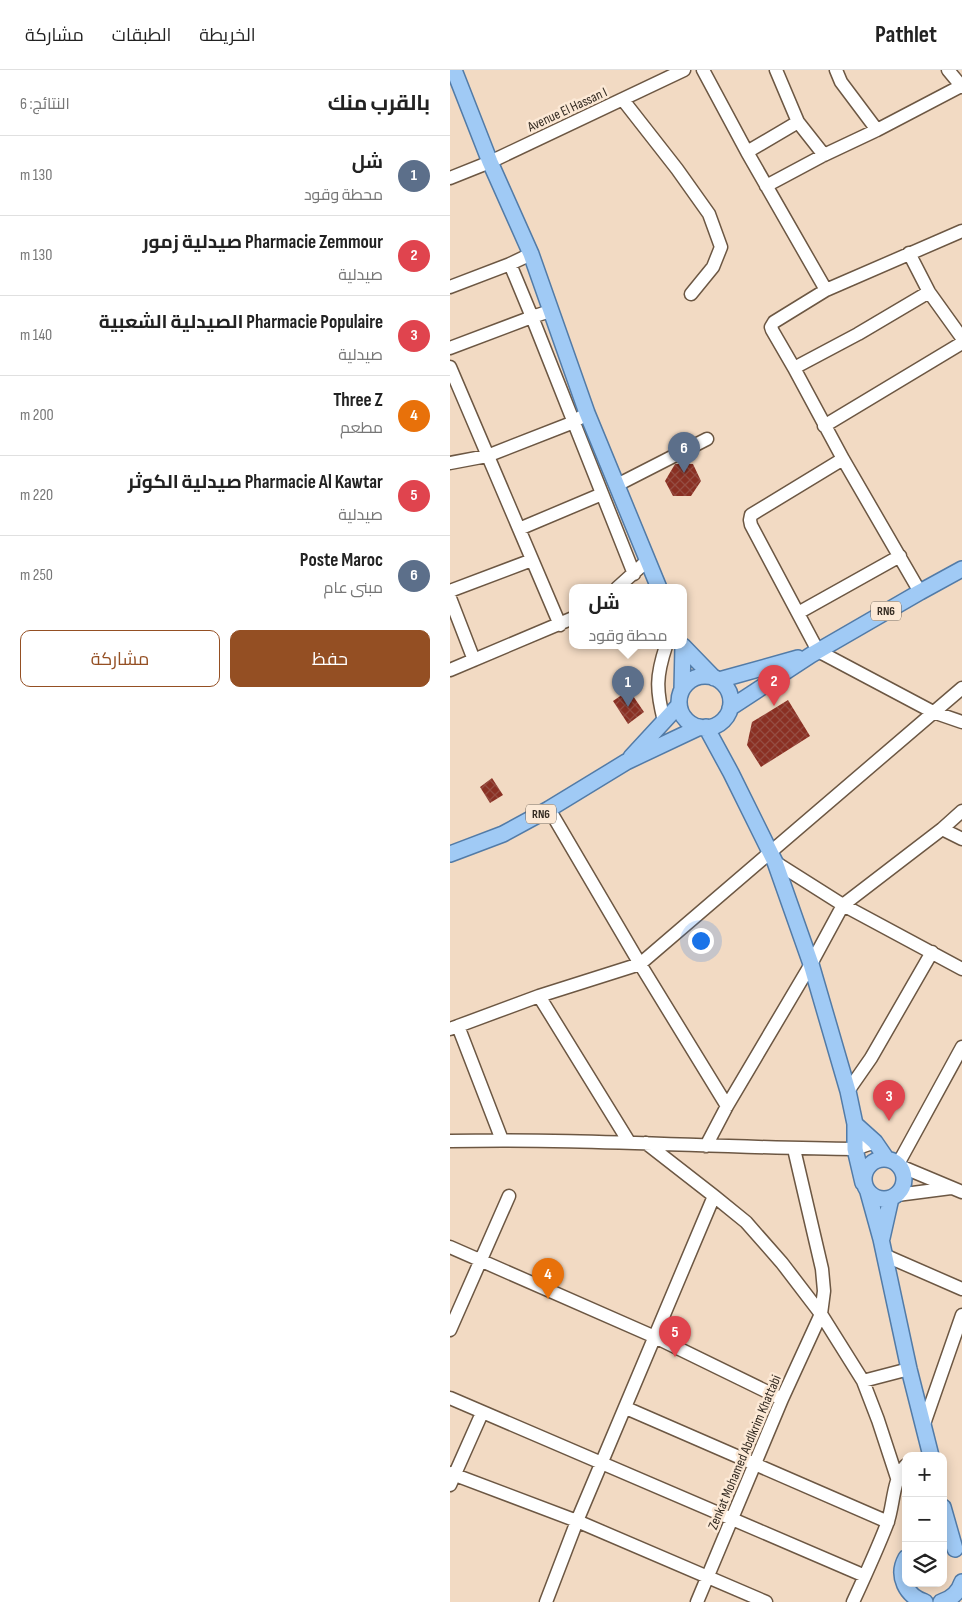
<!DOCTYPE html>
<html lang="ar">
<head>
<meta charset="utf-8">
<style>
	:root { --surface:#fff; --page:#f6f6f6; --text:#222; --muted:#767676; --line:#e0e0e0; --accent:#944f23 }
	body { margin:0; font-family:"Sofia Sans Condensed",Cairo,sans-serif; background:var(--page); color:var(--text); direction:rtl }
	.controls { position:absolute; right:15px; bottom:15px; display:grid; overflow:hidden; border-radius:10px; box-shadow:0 2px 12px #0003 }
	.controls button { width:45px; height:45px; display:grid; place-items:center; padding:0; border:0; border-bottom:1px solid var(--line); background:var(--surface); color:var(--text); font:25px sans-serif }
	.you { position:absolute; left:250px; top:870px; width:18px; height:18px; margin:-12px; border:4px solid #fff; border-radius:50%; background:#1a73e8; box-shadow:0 0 0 8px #1a73e833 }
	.badge { display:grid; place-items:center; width:32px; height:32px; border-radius:50%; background:var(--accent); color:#fff; font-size:16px; font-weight:700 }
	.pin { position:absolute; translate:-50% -41px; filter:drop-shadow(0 1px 2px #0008) }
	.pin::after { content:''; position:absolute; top:26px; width:18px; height:15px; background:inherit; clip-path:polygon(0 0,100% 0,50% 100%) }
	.popup { position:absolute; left:119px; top:514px; width:118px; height:65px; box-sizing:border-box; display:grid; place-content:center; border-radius:10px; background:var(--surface); filter:drop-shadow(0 1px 4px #0005); font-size:16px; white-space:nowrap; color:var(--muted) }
	.popup b { font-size:19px; color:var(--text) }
	.popup::after { content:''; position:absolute; left:50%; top:100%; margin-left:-10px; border:10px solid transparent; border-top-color:var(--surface) }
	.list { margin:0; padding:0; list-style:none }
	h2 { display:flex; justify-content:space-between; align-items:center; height:65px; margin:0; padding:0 20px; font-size:21px }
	h2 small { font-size:16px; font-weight:400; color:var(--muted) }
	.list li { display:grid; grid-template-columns:32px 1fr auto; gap:15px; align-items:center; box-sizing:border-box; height:80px; padding:0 20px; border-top:1px solid var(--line) }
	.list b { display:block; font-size:19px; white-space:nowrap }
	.list p { margin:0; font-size:16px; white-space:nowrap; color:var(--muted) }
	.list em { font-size:16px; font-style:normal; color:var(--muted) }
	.actions { display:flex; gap:10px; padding:15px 20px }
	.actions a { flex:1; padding:11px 0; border:1px solid var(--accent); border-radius:10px; text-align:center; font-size:18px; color:var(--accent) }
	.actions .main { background:var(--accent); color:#fff }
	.icon { flex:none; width:28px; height:28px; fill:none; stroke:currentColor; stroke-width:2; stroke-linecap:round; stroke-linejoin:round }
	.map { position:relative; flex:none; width:512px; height:1532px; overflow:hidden; direction:ltr }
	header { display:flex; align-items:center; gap:30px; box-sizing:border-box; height:70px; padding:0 25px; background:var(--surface); border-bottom:1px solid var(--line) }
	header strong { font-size:24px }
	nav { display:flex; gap:28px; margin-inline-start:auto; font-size:18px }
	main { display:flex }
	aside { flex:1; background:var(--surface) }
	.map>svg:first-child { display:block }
</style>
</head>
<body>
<header>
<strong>Pathlet</strong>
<nav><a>الخريطة</a><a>الطبقات</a><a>مشاركة</a></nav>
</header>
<main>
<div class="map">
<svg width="512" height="1532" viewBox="0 0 512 1532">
	<defs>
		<pattern id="building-cross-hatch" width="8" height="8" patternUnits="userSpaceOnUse" patternTransform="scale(1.25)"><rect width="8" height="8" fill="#8a3023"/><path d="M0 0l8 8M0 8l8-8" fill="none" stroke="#954d42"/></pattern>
	</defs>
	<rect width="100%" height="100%" fill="#f2dac3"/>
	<path fill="url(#building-cross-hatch)" d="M225,394H243L251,411L241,426H223L215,411Z
		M179,620L194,642L178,654L163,631Z
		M338,630L360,666L311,697L297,675L302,652Z
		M42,708L53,725L40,733L30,717Z"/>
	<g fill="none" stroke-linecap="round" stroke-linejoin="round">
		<defs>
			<path id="minor" d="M253,0L297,82L376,220
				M326,0L348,52L374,85
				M386,0L391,12L427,60
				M498,0L512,17
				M173,30L227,99L259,144L271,177L263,197L241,224
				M297,82L348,52
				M0,108L40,92L234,0
				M316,116L374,85L427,60L511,16
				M459,183L479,222L512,268
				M81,184L60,194L82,247L184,504
				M0,217L60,194
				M0,278L82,247L100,241
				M0,297L110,555
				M344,298L322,260L321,257L324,252L376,220L512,161
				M374,356L512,273
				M393,389L301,445L300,450L301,455L368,581L483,642L512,652
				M0,393L37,386L124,352L131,347
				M167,415L257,369
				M69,459L152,424
				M167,518L198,490
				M0,521L82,490
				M470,522L393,389L344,298L408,264L479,222
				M0,528L24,590
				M348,543L450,486
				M0,600L123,548
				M214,651C206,620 206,606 216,576
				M99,739L190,894L277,1036
				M492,759L512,769
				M325,792L393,835L512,899
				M89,926L179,1072
				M8,956L89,926L190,894L512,618
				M0,959L8,956L52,1070
				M398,1021L421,988L482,882
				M0,1071C135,1068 270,1078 405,1079L425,1072
				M196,1073L264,1126L296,1152L332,1193L371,1244L413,1311L428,1350L448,1411
				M256,1076L277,1036L361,894L393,835L492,759L512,741
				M448,1094L512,977
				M450,1096L512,1122
				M447,1125L501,1118
				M0,1177L205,1267L332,1329
				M434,1185L512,1219
				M0,1260L59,1126
				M413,1311L459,1299
				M0,1328L415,1506
				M176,1338L438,1452
				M474,1354L512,1245
				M0,1403L127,1451L316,1532
				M0,1415L32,1343
				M96,1532L127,1451L264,1126
				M247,1532L332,1329L371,1244L374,1221L372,1199L344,1079
				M403,1532C415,1506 427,1480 437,1454C444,1436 442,1410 456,1395"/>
			<path id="major" d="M4,0L40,92L81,184L137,343L209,518
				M233,576L264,608
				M229 632a26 26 0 1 1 52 0a26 26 0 1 1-52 0Z
				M269,610L348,588
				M232,620L233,576
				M280,638L361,585L470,522L512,499
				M256,657L281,703L325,792L361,894L398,1021L405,1054V1079L413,1113
				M181,687L229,635
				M0,784L53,764L99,739L176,692L250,657
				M405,1054L425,1072L436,1088
				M414 1109a20 20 0 1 1 40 0a20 20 0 1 1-40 0Z
				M418,1122L431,1169L459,1299L481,1386
				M432,1168L441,1128
				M493,1437L505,1479
				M456,1488C446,1506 456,1526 475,1532
				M491,1532C501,1529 509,1522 512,1512"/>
		</defs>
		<use href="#minor" stroke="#6c5743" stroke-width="15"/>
		<use href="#major" stroke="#527ba7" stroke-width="18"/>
		<use href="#minor" stroke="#fff" stroke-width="12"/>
		<use href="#major" stroke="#a0caf5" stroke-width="15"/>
	</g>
	<g text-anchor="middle" stroke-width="5" stroke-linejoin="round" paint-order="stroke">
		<g fill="#fce9d6" stroke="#716559" stroke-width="1">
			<rect x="421" y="531.5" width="30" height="19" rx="4"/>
			<rect x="76" y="734.5" width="30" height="19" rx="4"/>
		</g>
		<g font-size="12" font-weight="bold" fill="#352c23">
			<text x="436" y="545">RN6</text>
			<text x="91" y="748">RN6</text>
		</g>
		<g font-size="14" fill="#352c23" stroke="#fce9d6">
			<text transform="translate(117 39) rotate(-25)" y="5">Avenue El Hassan I</text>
			<text transform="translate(294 1382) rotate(-67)" y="5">Zenkat Mohamed Abdlkrim Khattabi</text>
		</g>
	</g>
</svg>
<div class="controls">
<button>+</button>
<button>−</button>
<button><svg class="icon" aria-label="layers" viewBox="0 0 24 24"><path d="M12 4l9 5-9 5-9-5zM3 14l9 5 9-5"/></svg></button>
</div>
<div class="you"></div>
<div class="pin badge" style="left:178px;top:637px;background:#5c6f8a">1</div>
<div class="popup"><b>شل</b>محطة وقود</div>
<div class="pin badge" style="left:324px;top:636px;background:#e0444e">2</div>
<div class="pin badge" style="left:439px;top:1051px;background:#e0444e">3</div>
<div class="pin badge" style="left:98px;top:1229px;background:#e8710a">4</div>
<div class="pin badge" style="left:225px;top:1287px;background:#e0444e">5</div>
<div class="pin badge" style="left:234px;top:403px;background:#5c6f8a">6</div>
</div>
<aside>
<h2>بالقرب منك<small>النتائج: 6</small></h2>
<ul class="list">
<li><span class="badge" style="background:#5c6f8a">1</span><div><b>شل</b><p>محطة وقود</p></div><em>130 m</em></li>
<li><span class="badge" style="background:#e0444e">2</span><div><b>Pharmacie Zemmour صيدلية زمور</b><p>صيدلية</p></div><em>130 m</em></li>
<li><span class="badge" style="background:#e0444e">3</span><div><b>Pharmacie Populaire الصيدلية الشعبية</b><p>صيدلية</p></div><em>140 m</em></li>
<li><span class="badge" style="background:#e8710a">4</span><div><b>Three Z</b><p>مطعم</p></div><em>200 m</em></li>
<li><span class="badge" style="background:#e0444e">5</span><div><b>Pharmacie Al Kawtar صيدلية الكوثر</b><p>صيدلية</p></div><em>220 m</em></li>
<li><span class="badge" style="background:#5c6f8a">6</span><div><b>Poste Maroc</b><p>مبنى عام</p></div><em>250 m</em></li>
</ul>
<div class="actions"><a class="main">حفظ</a><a>مشاركة</a></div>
</aside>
</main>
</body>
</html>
